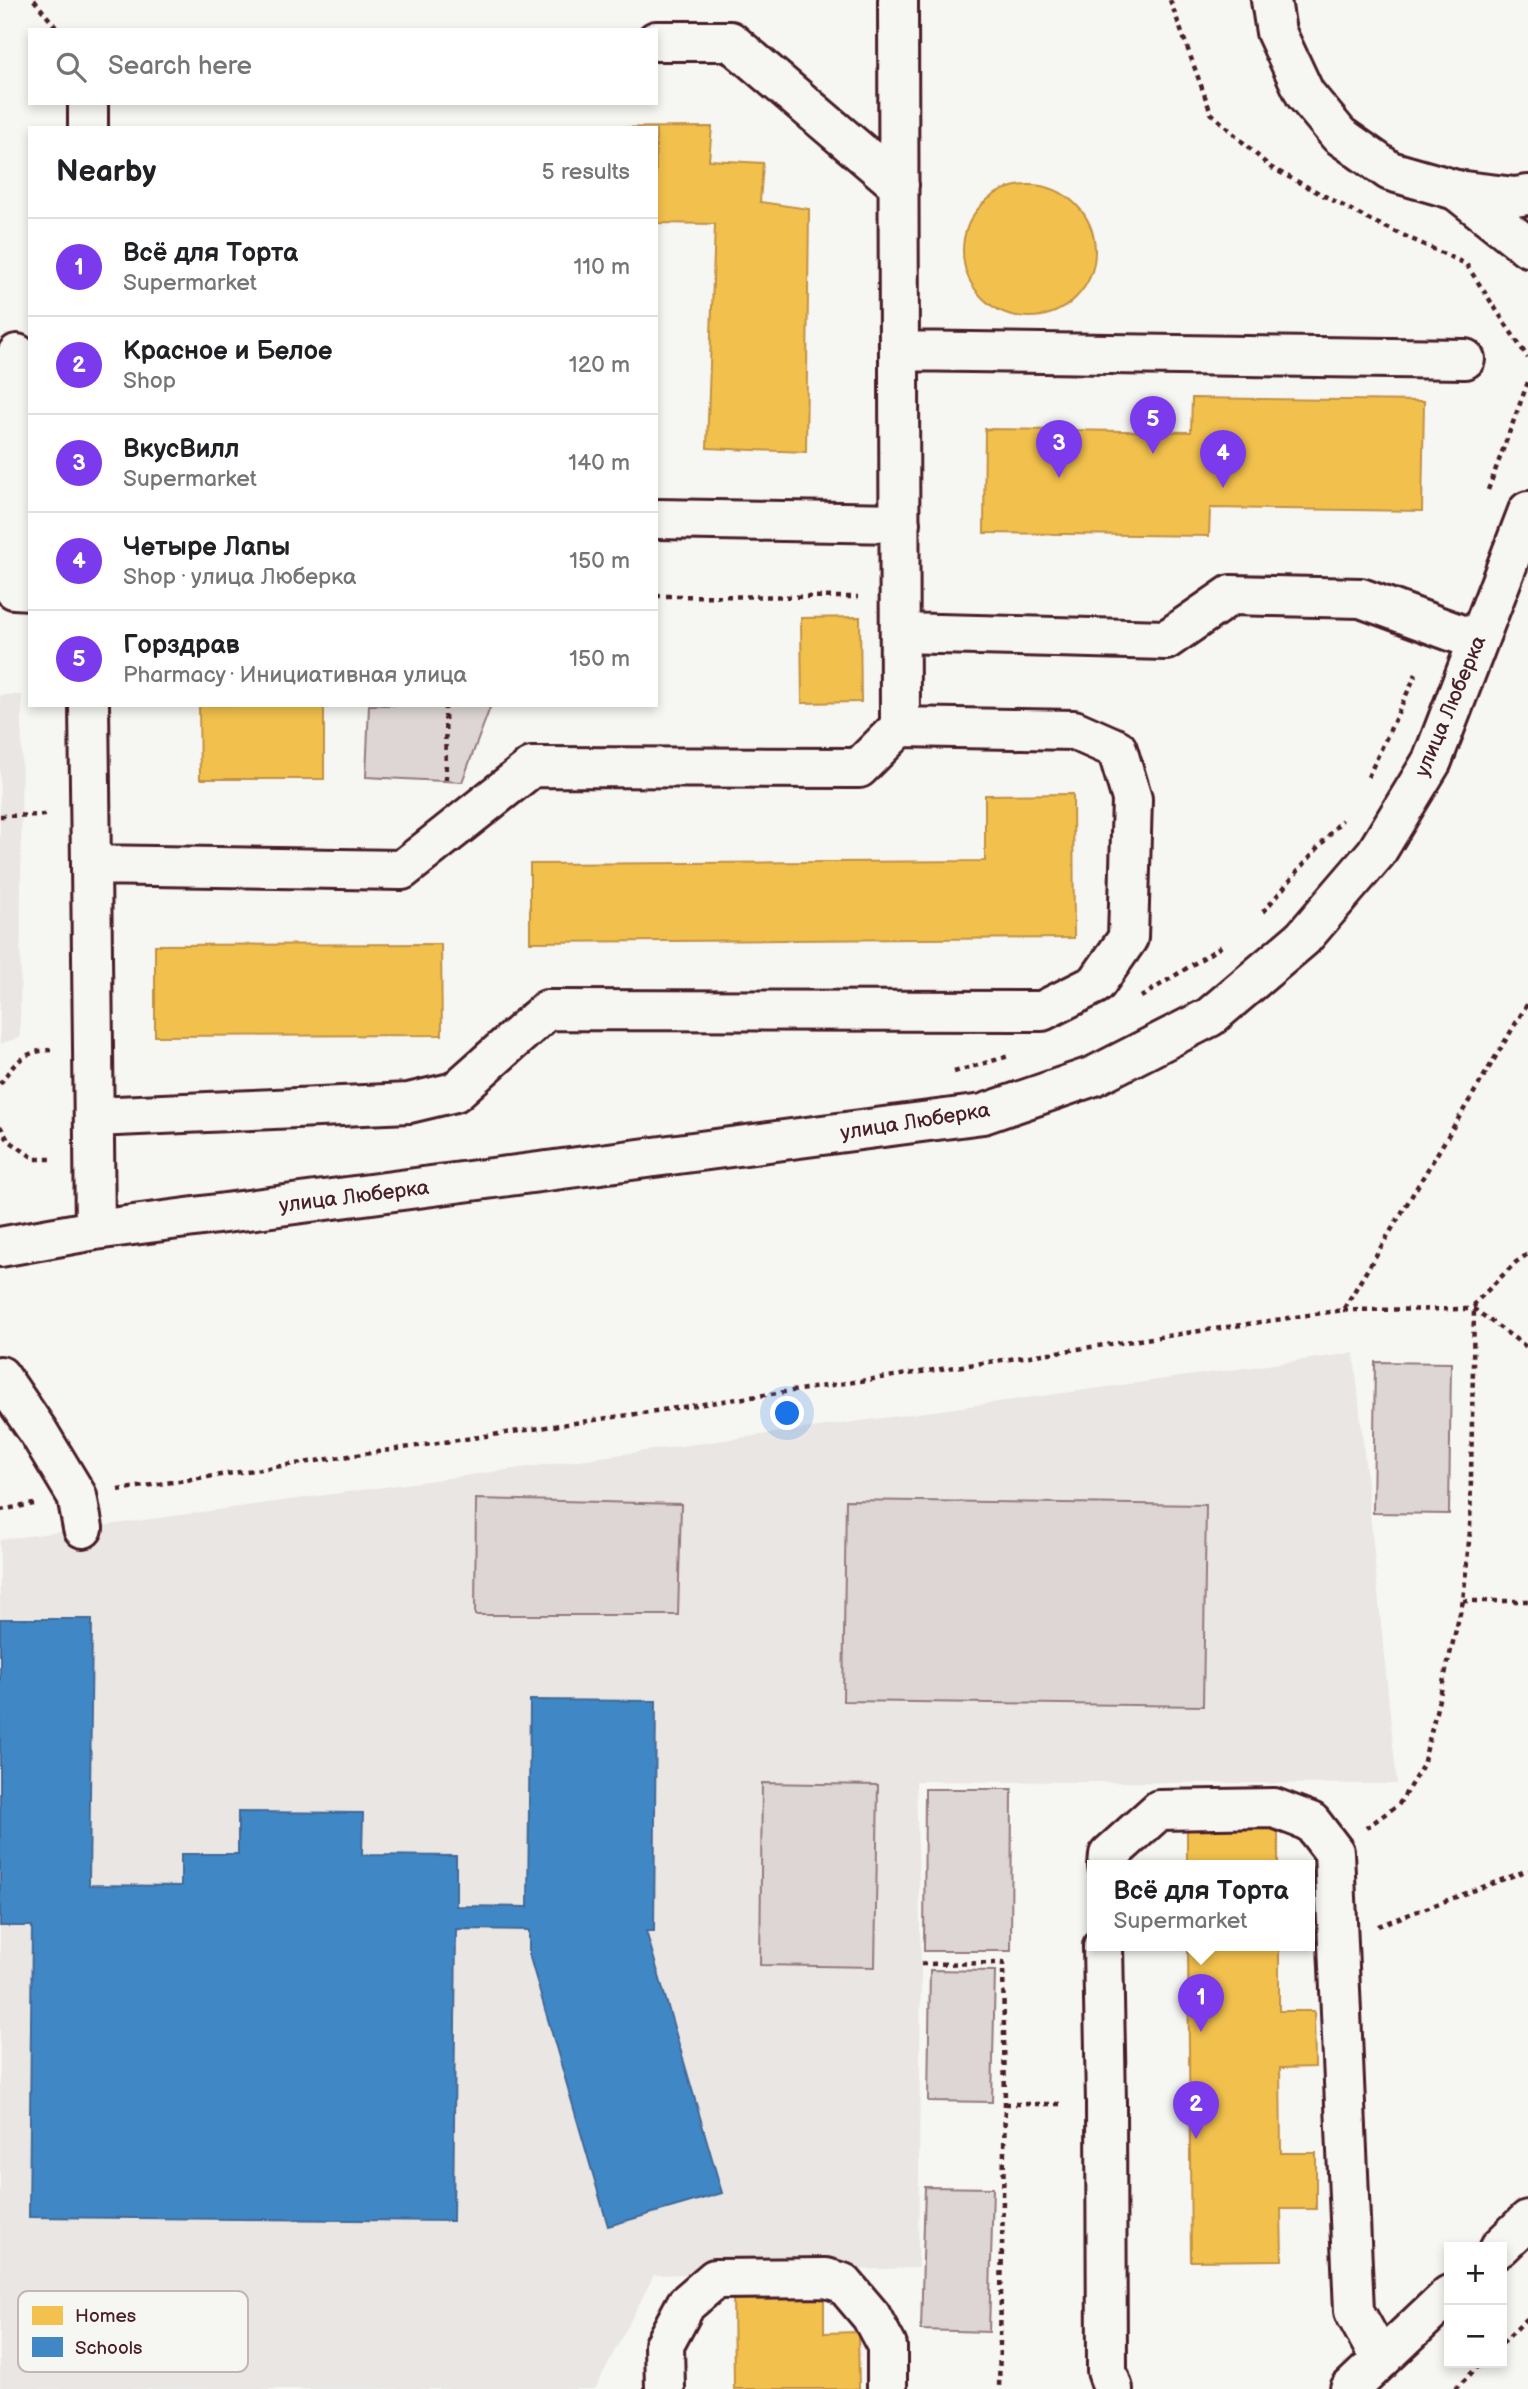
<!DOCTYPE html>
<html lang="en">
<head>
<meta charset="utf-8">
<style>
	:root { --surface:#fff; --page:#f2f2f2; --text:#202124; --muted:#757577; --line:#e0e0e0; --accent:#7c3aed }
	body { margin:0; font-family:"Balsamiq Sans",sans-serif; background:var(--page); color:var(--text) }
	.controls { position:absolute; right:21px; bottom:21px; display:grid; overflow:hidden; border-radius:0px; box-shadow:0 4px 10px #0003 }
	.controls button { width:63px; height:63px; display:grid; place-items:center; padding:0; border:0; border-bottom:2px solid var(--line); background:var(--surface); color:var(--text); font:35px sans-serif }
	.you { position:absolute; left:788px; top:1414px; width:24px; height:24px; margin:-18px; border:5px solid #fff; border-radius:50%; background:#1a73e8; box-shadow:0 0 0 10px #1a73e833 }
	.badge { display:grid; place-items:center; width:46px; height:46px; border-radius:50%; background:var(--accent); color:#fff; font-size:23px; font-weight:700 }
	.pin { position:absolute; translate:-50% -58px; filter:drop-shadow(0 2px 4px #0008) }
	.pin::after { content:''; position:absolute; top:37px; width:24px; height:21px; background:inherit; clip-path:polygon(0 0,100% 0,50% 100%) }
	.popup { position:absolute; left:1087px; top:1860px; width:228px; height:91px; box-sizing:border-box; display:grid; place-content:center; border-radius:0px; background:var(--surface); filter:drop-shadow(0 2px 5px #0005); font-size:23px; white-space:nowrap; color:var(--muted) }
	.popup b { font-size:26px; color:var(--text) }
	.popup::after { content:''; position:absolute; left:50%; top:100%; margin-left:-14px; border:14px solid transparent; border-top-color:var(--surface) }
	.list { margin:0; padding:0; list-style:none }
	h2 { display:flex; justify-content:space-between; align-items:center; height:91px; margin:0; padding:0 28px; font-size:30px }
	h2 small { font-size:23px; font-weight:400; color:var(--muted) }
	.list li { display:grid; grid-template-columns:46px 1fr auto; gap:21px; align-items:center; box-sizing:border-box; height:98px; padding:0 28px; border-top:2px solid var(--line) }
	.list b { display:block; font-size:26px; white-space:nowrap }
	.list p { margin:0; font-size:23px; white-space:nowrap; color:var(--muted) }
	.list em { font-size:23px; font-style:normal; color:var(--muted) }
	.icon { flex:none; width:38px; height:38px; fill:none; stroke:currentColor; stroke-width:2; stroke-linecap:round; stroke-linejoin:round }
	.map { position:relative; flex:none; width:1528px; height:2389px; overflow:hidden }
	.search { position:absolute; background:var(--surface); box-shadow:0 4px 10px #0003; left:28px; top:28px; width:630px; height:77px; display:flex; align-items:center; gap:18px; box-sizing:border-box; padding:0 24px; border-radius:0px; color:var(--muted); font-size:26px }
	.panel { position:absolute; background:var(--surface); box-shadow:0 4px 10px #0003; left:28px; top:126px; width:630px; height:581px; border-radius:0px }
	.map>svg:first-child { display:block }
</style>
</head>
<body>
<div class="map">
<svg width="1528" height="2389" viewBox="0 0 1528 2389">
	<rect width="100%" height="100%" fill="#f6f6f2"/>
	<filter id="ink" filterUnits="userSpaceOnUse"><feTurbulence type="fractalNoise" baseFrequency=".0143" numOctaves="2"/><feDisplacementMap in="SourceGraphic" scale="14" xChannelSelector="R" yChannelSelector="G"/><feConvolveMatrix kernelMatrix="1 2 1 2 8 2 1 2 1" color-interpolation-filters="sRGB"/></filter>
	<g filter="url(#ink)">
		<path fill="#e9e6e3" d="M0,695H22L20,1037L0,1044Z
			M1354,1353L1397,1784L916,1781L921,1964L918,2268L654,2275L595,2389H0V1540Z"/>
		<path fill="#ddd6d5" stroke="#947a80" stroke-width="2" d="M369,705H491L462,782L366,777Z
			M1375,1362L1451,1363L1449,1514L1373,1513Z
			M476,1499L681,1504L678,1615H475Z
			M846,1500L1206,1505L1203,1706L843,1701Z
			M762,1783L878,1785L875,1967L760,1965Z
			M925,1789H1012L1011,1951H924Z
			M930,1970L995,1971L992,2102L928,2101Z
			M925,2187L993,2188L989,2332L921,2330Z"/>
		<path fill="#f2c14e" stroke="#c09044" stroke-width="2" d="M712,127L709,160L763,163L760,202L809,209L806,452L707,448L715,224L656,223V128H539Z
			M963 251a66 66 0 1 1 132 0a66 66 0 1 1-132 0Z
			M1192,398L1424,401L1422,511L1210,508L1209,536L984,533L985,429L1191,432Z
			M860,617L861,702L802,703L801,618Z
			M199,705H324V779H200Z
			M1073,794L1074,938L530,942V864L985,861V795Z
			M441,944L442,1035L155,1036V945Z
			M1187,1821H1278V1866H1187Z
			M1310,1867H1312L1313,1924H1310Z
			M1188,1946H1279V2011H1314L1315,2067L1280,2068L1281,2153H1316V2209H1281L1282,2260L1191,2261Z
			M824,2285V2333L858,2332L859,2389H734L733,2286Z"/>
		<path fill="#3f88c5" stroke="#426897" stroke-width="2" d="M0,1619H92L89,1885L181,1886V1854H238V1812L363,1813L362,1855L456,1856V1906L528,1907L530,1700L656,1701L654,1931H646L722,2193L608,2226L529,1954V1930L456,1929L453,2221L29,2217L32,1926H0Z"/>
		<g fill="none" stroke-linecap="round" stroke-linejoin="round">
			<defs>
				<path id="minor" d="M656,41H730L899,185
					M88,128V103
					M1456,190L1528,247
					M899,351L1465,359
					M17,354L14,589L30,590
					M656,519L900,523
					M900,633L1166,640L1231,595L1361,598L1478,641
					M89,705L91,865L402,870L532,767L859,768L900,727
					M91,865L95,1230
					M94,1117L409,1103L455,1092L547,1010L1042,1011L1096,984L1128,938L1132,799L1117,749L1074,730L900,727L898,0
					M0,1247L95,1230L983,1114L1094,1076L1210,1017L1303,938L1376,853L1432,761L1528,511
					M0,1376L39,1433L77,1496L83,1528
					M1108,1866L1109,1855L1159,1810L1274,1808L1311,1822L1334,1852L1354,2311L1381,2360
					M1103,1946L1106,2103L1107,2371L1113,2389
					M1500,2247L1528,2220
					M665,2389L664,2345L686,2304L715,2279L826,2278L843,2283L871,2316L887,2346V2389
					M1350,2389L1449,2295"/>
				<path id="major" d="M1271,0L1276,32L1305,94L1339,135L1390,171L1456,190L1515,197L1528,195"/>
			</defs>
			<use href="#minor" stroke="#4a1f2b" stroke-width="44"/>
			<use href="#major" stroke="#4a1f2b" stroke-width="44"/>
			<path stroke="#4a1f2b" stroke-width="4.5" stroke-dasharray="5 5" stroke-linecap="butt" d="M34,0L58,30
				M1170,0L1211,113L1270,167L1370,220L1466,264L1528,358
				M1488,490L1528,382
				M656,596L858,597
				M445,705L446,781
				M1368,777L1416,674
				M0,816L48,815
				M1263,912L1342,820
				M1141,997L1225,944
				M954,1072L1009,1056
				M0,1084C13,1064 25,1050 51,1050
				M0,1126L8,1140L35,1159H51
				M1343,1310L1474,1309L1528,1348
				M118,1490L1343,1310L1528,1003
				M0,1510L34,1504
				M1463,1601H1528
				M1366,1828L1399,1804L1423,1765L1463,1601L1470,1531L1474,1309L1475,1303L1516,1262L1528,1254
				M1378,1926L1528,1870
				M921,1964L1003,1963L1005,2104L999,2389
				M1005,2104H1063
				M1502,2343L1528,2318
				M1455,2389L1482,2363"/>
			<use href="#minor" stroke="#f6f6f2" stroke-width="38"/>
			<use href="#major" stroke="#f6f6f2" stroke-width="38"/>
		</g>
	</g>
	<g text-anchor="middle" stroke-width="7" stroke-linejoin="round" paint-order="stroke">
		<g font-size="21" fill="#4a1f2b" stroke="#f6f6f2">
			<text transform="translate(1450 706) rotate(-67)" y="7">улица Люберка</text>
			<text transform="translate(915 1121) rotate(-9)" y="7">улица Люберка</text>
			<text transform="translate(354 1196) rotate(-7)" y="7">улица Люберка</text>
		</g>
	</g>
	<rect x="18" y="2291" width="230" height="81" rx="10" fill="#f6f6f2" stroke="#c2b6b6" stroke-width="2"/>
	<rect x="32" y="2306" width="31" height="19" fill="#f2c14e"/>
	<rect x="32" y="2337" width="31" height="20" fill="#3f88c5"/>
	<g font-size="19" fill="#4a1f2b">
		<text x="75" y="2322">Homes</text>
		<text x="75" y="2354">Schools</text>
	</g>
</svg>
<div class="controls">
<button>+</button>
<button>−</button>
</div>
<div class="you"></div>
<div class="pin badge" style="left:1201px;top:2032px">1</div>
<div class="popup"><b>Всё для Торта</b>Supermarket</div>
<div class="pin badge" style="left:1196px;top:2139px">2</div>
<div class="pin badge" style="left:1059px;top:478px">3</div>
<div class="pin badge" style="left:1223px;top:488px">4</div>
<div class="pin badge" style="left:1153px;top:454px">5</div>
<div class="search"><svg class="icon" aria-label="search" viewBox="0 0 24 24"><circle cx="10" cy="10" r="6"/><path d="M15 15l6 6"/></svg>Search here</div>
<section class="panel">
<h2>Nearby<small>5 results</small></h2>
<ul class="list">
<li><span class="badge">1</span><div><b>Всё для Торта</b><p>Supermarket</p></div><em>110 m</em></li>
<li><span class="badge">2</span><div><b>Красное и Белое</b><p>Shop</p></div><em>120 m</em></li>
<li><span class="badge">3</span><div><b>ВкусВилл</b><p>Supermarket</p></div><em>140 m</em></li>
<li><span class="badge">4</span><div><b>Четыре Лапы</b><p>Shop · улица Люберка</p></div><em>150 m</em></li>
<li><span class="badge">5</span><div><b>Горздрав</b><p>Pharmacy · Инициативная улица</p></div><em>150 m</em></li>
</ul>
</section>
</div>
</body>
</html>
